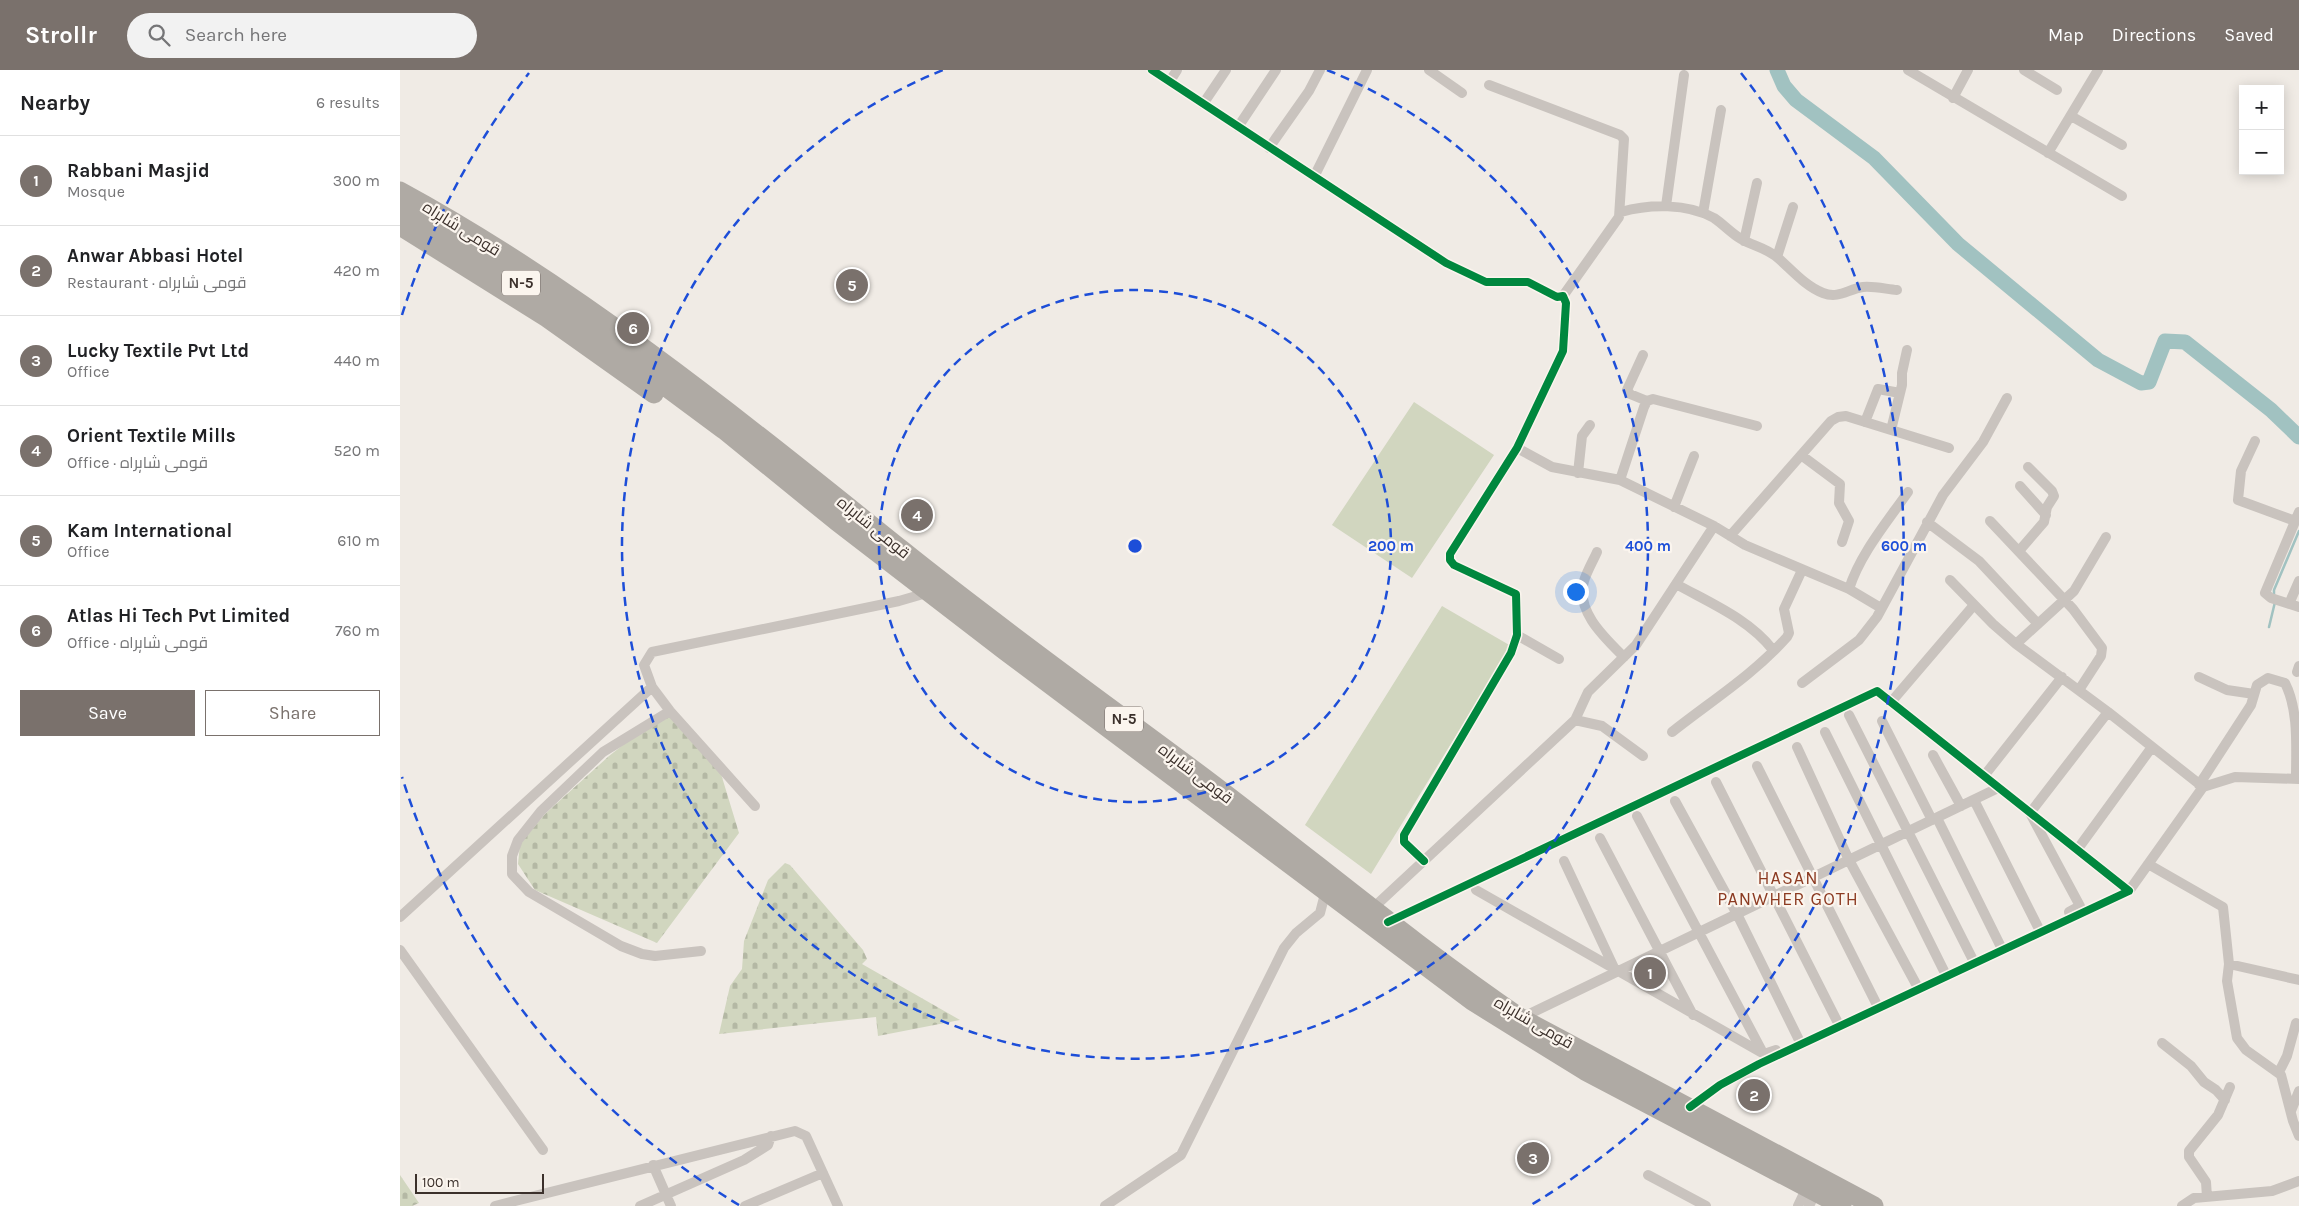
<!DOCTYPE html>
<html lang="en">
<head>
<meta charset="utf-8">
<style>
	:root { --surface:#fff; --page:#f2f2f2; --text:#202124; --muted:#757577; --line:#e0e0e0; --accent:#7a716c }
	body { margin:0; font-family:Karla,Cairo,sans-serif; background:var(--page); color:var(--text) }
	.controls { position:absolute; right:15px; top:15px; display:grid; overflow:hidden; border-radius:0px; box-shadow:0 2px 12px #0003 }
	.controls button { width:45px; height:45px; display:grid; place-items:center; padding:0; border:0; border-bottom:1px solid var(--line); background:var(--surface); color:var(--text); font:25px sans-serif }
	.scale { position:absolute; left:15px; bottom:12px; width:129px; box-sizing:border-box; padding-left:5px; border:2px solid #3b302b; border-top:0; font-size:14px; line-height:18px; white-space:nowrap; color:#3b302b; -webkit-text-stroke:4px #fbf5ee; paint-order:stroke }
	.you { position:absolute; left:1175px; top:521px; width:18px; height:18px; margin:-12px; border:4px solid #fff; border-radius:50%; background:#1a73e8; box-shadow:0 0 0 8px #1a73e833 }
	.badge { display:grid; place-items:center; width:32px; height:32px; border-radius:50%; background:var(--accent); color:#fff; font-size:16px; font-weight:700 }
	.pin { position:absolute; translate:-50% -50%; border:2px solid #fff; box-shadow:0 1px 5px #0006 }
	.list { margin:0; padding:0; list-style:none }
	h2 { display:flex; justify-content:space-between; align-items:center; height:65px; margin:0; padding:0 20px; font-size:21px }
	h2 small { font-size:16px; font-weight:400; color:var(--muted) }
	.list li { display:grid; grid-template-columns:32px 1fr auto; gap:15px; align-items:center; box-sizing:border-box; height:90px; padding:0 20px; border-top:1px solid var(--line) }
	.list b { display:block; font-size:19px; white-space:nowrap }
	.list p { margin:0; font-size:16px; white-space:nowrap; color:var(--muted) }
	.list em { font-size:16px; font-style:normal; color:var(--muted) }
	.actions { display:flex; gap:10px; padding:15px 20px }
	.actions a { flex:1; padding:11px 0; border:1px solid var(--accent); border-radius:0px; text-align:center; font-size:18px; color:var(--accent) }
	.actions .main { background:var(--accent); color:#fff }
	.icon { flex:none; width:28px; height:28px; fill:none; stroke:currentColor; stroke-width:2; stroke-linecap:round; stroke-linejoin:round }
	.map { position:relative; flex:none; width:1899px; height:1136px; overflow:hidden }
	header { display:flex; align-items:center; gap:30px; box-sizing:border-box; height:70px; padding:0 25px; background:var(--accent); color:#fff }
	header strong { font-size:24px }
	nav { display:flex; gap:28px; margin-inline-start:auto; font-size:18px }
	.search { width:350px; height:45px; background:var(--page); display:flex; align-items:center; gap:12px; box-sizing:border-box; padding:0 18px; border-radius:28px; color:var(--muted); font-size:19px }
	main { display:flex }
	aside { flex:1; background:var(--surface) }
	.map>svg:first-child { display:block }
</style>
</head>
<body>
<header>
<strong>Strollr</strong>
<div class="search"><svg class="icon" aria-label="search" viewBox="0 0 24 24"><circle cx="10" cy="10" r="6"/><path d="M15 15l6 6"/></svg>Search here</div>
<nav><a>Map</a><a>Directions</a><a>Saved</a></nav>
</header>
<main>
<aside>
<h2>Nearby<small>6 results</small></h2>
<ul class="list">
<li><span class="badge">1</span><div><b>Rabbani Masjid</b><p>Mosque</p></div><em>300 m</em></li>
<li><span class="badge">2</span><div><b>Anwar Abbasi Hotel</b><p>Restaurant · قومی شاہراہ</p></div><em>420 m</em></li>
<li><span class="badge">3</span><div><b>Lucky Textile Pvt Ltd</b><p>Office</p></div><em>440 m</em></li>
<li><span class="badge">4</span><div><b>Orient Textile Mills</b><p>Office · قومی شاہراہ</p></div><em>520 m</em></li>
<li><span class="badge">5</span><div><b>Kam International</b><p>Office</p></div><em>610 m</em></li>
<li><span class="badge">6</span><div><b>Atlas Hi Tech Pvt Limited</b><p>Office · قومی شاہراہ</p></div><em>760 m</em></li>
</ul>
<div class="actions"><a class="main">Save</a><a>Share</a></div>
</aside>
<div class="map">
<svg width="1899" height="1136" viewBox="0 0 1899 1136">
	<defs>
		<pattern id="cemetery-stones" width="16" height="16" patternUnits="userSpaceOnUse" patternTransform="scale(1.25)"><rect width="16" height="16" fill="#d1d6bf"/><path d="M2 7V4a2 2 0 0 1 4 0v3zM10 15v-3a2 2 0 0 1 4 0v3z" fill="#b4b8a4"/></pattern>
	</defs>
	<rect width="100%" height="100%" fill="#f0ebe5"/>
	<path fill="#d1d6bf" d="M1014,332L1094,385L1012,508L932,455Z
		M1042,536L1111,576L971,804L905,755Z"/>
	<path fill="url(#cemetery-stones)" d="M267,640L318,694L339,763L257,873L135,820L118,794L120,774L145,744L209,686Z
		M385,793L390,795L463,880L467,889L462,894L560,950L478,966L476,947L319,964L330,916L342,899L344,871L368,810Z
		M0,1105L19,1133L12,1136H0Z"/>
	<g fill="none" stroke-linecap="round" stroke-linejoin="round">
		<path stroke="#a1c2c1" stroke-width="2.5" d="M1874,527V520L1899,461
			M1869,557L1875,532"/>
		<path stroke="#a1c2c1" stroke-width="15" d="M1377,0L1384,16L1396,30L1474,88L1558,174L1698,290L1741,313L1749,312L1765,271L1785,272L1871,340L1899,367"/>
		<path stroke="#c9c3be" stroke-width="10" d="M752,0L1046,193L1086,212H1128L1157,227L1163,226L1166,233L1163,281L1117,378L1050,484V490L1054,495L1116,524L1117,565L1111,583L1004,765V772L1024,791
			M1029,0L1062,23
			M1508,0L1722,126
			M1624,0L1657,20
			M770,11L777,0
			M1089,15L1220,65L1224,69L1219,147L1163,226
			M1553,28L1568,0
			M803,34L826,0
			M1671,46L1722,75
			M838,57L876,0
			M869,78L909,21L920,0
			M1648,83L1698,0
			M914,107L967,0
			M1266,136L1284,5
			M1221,142C1249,134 1287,133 1314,148C1323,154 1331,163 1341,169C1353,176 1367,178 1378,188C1392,200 1405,216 1423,223C1439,229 1448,219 1463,217C1474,216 1486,219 1497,220
			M1303,143L1321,40
			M1344,171L1357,113
			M1377,187L1393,137
			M1243,285L1227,320L1230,324L1247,331
			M1465,352L1478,319L1500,323
			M1491,360L1502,315V303L1507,280
			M1855,371L1841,401L1838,430L1895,451
			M1117,378L1152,397L1220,410L1314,456L1345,475L1449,519L1481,538
			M1401,385L1440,414L1439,433L1449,451L1442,472
			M1178,403L1182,366L1190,355
			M1220,410L1244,337L1247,331L1253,329L1357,356
			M1620,416L1646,445
			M1274,437L1294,386
			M1899,442L1865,523L1871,528L1899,537
			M1590,451L1673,539L1702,578L1701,586L1679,620
			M1527,452L1579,491L1638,554
			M1330,466L1431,351L1438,347L1446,346L1549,378
			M1619,481L1644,452L1647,437L1654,426L1652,421L1628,397
			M1197,482C1193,491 1187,501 1184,511C1175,541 1205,568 1224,587
			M1550,510L1593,554L1616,574L1708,642
			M1276,514C1310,533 1349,549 1373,580
			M1449,519C1460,484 1487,452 1508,422
			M1889,534L1899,511
			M1117,565L1159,589
			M1616,574L1674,521L1706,467
			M1897,602L1899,596
			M1799,607L1827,620L1854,624
			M1402,613L1459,570L1477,547L1543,425L1583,372L1607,328
			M1492,631L1574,535
			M270,641L203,682L141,741L118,770L112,786V804L129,822L221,876L242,884L255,886L301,881
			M1449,645L1572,888
			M1175,650L1202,656L1243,686
			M1482,651L1532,750
			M1272,662C1311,631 1353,605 1387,567L1389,563L1384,539L1402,500
			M1425,662L1544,901
			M1397,677L1449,790L1516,914
			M1533,685L1561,736
			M1357,696L1476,933
			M1584,706L1662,607
			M1316,712L1437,951
			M1799,715L1851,635L1857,615L1868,608L1885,613C1899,641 1896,676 1896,708
			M1574,730L1638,857
			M1275,731L1337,844L1399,970
			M355,736L270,641L252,617L244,595L252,582L499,531L530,522
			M1237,746L1363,983
			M1537,748L1600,875
			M1200,768L1293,945
			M1677,780L1752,677
			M1164,791L1216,902
			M1748,794L1823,837L1829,894L1827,911L1837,968L1846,980L1881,1005L1893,1051L1899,1066
			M1076,820L1364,984L1376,980
			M1729,821L1803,717L1835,707L1899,709
			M972,839L1175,650L1188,622L1236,575L1314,456
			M1669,842L1680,836L1630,743L1708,642L1803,717
			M0,847L252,617
			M988,852L1477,621L1729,821L1359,994L1320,1015L1290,1037
			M0,880L143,1080
			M1829,894L1899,910
			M1121,948L1598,718
			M1762,973L1791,996L1804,1012L1816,1020L1825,1030
			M1879,1002L1887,986L1896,953
			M1891,1041L1899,1021
			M253,1095L271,1136
			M1248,1105L1306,1136
			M1807,1127L1806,1112L1789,1087V1081L1818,1045L1830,1017
			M95,1136L395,1061L406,1066L438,1136
			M240,1136L344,1090L368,1075L371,1066
			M345,1136L423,1103
			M705,1136L781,1085L884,878L896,863L920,843L926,820
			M1398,1136L1407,1117
			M1409,1136L1416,1122
			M1782,1136L1794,1128L1872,1121L1899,1111"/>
		<path stroke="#afaaa4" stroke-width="19" d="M0,121C177,217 344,353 501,479C603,561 710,637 814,715C917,793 1015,876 1121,948L1474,1136
			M0,136L177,251L324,360L436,451L605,581L1072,931L1185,1001L1442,1136
			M0,156L147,248L254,324"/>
		<defs>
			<path id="cycleway" d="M752,0L1046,193L1086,212H1128L1157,227L1163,226L1166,233L1163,281L1117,378L1050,484V490L1054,495L1116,524L1117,565L1111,583L1004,765V772L1024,791
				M988,852L1477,621L1729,821L1359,994L1320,1015L1290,1037"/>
		</defs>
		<use href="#cycleway" stroke="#fbf5ee" stroke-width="11"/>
		<use href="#cycleway" stroke="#00873e" stroke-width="8"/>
	</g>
	<g fill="none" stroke="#1d4ed8" stroke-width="2.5" stroke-dasharray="9 6">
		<circle cx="735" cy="476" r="256"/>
		<path d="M927 0A513 513 0 1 1 543 0"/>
		<path d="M339 1135A769 769 0 0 1 2 707M2 245A769 769 0 0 1 129 3M1341 3A769 769 0 0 1 1131 1135"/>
	</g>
	<g text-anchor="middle" stroke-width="4.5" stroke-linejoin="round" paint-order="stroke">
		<g fill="#fbf5ee" stroke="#756b66" stroke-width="1">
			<rect x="102" y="200.5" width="38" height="25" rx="4"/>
			<rect x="705" y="636.5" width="38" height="25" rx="4"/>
		</g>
		<g font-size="15" font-weight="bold" fill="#3b302b">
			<text x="121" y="218">N-5</text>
			<text x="724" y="654">N-5</text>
		</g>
		<g font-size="16" fill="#3b302b" stroke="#fbf5ee">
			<text transform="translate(62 158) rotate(32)" y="6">قومی شاہراہ</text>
			<text transform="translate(474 457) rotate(39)" y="6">قومی شاہراہ</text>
			<text transform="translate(796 703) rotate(37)" y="6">قومی شاہراہ</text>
			<text transform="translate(1134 952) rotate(30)" y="6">قومی شاہراہ</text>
		</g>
		<g font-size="18" letter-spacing="1" fill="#8c3b22" stroke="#fbf5ee">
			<text x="1388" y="814">HASAN<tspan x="1388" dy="21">PANWHER GOTH</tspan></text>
		</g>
	</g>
	<circle cx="735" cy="476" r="8" fill="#1d4ed8" stroke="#fbf5ee" stroke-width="2.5"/>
	<g font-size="15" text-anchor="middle" font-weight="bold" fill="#1d4ed8" stroke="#fbf5ee" stroke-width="4.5" stroke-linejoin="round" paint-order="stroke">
		<text x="991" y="481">200 m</text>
		<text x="1248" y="481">400 m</text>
		<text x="1504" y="481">600 m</text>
	</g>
</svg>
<div class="controls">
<button>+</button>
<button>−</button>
</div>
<div class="scale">100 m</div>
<div class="you"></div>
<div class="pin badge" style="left:1250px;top:903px">1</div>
<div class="pin badge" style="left:1354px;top:1025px">2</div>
<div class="pin badge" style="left:1133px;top:1088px">3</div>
<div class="pin badge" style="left:517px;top:445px">4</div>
<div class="pin badge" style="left:452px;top:215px">5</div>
<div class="pin badge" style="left:233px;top:258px">6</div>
</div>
</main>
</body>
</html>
